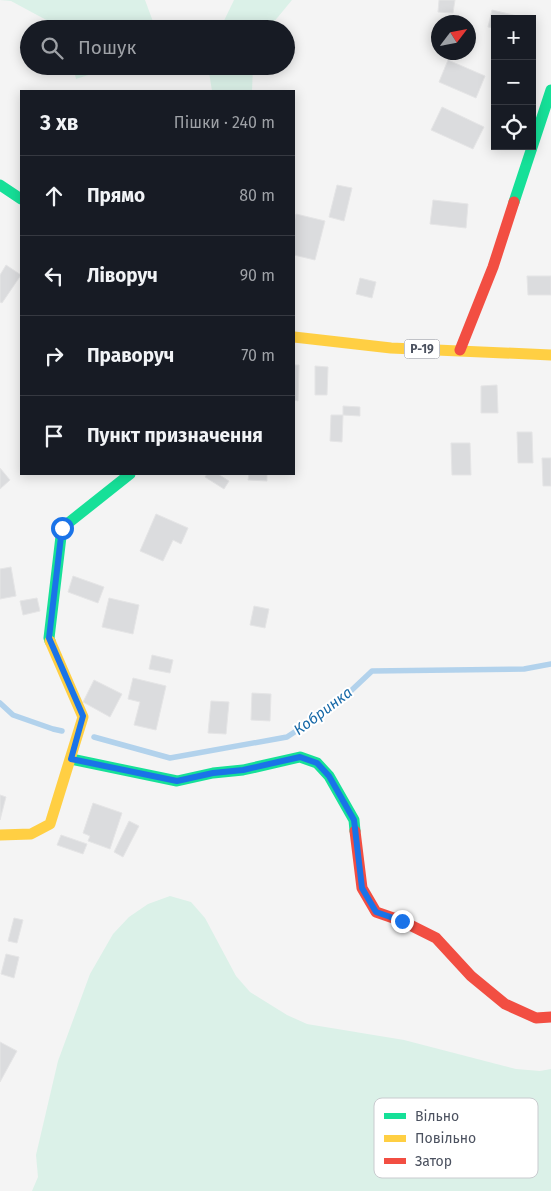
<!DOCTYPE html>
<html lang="uk">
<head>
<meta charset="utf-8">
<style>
	:root { --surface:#171b24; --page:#242831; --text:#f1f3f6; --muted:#9ea1a6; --line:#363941 }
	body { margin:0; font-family:"Fira Sans",sans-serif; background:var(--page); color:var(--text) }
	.controls { position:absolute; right:15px; top:15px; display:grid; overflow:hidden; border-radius:0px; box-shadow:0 2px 12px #0003 }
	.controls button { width:45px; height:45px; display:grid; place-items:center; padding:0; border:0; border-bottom:1px solid var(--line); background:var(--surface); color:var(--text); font:25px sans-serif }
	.compass { position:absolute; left:431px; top:15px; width:45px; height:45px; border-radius:50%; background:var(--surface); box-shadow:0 2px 12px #0003; rotate:58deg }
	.stop { position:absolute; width:15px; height:15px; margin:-11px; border:4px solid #1a73e8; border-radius:50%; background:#fff }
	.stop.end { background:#1a73e8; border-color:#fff; box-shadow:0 1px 5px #0008 }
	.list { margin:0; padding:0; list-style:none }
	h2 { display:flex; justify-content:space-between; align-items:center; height:65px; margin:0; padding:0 20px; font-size:21px }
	h2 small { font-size:16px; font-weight:400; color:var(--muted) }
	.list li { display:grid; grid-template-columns:32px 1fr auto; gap:15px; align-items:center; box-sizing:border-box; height:80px; padding:0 20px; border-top:1px solid var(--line) }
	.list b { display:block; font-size:19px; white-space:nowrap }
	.list em { font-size:16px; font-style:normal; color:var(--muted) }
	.icon { flex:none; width:28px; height:28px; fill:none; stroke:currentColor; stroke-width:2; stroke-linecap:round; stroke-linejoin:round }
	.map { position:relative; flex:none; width:551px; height:1191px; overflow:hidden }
	.search { position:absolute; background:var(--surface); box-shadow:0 2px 12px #0003; left:20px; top:20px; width:275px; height:55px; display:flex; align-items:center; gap:12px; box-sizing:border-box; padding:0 18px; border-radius:28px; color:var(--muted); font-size:19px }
	.panel { position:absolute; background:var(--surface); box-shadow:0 2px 12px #0003; left:20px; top:90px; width:275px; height:385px; border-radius:0px }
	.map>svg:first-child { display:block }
</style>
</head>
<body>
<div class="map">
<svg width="551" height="1191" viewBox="0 0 551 1191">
	<rect width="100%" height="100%" fill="#f4f4f4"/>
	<path fill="#dbf1e8" d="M0,0H145L155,27L154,29H63L11,1Z
		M234,0H292L268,29H220Z
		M73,66H115L76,79Z
		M208,66H253L252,91H212Z
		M170,896L191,902L205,918L236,976L250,992L287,1015L307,1024L404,1040L516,1069L540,1071L551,1069V1191H32L38,1177L36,1155L58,1061L90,974L113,934L129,917L148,904Z"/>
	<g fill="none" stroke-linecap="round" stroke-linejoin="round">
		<path stroke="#b2d2ec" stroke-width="5.5" d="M0,703L13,715L53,729L62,731
			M94,737L170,758L287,737L337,704L372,671L524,669L551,664"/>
	</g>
	<path fill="#dbdcde" stroke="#e5e5e6" d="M439,0H455L453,13L438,12Z
		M492,10L526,18V19H495V28L488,27Z
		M448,60L485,76L476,98L439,82Z
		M442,107L484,127L473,149L431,130Z
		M337,185L352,188L344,221L329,217Z
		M433,200L468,204L466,228L430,224Z
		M296,214L325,221L315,260L294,255V223Z
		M6,265L21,275L2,303L0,302V275Z
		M527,276H551V295H528Z
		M360,278L376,282L372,298L356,294Z
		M294,365H299L298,401L294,400Z
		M315,366L328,367L327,395H315Z
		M497,385L498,413H481V386Z
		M343,406L360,407V416L343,415Z
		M331,415H343L342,442L330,441Z
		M517,432H532L533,463H518Z
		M451,443H470L471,475H452Z
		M542,458H551V486H543Z
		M0,468L10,480L0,489Z
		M207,474H218L229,481L224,489L205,477Z
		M249,474H267V481L248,480Z
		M156,514L188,528L181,544L173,540L163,561L140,551Z
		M11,567L16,596L0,599V569Z
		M73,576L104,587L98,603L68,592Z
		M37,598L40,611L23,615L20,601Z
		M109,598L139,605L133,634L102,627Z
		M254,606L269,609L265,628L250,625Z
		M152,655L173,660L170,673L149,669Z
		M133,678L166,686L156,730L134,725L140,702L128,699Z
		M94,680L122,694L110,717L83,702Z
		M252,693L271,694L270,721L251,720Z
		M211,701L229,702L226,734L208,733Z
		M0,795L6,797L0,820Z
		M93,803L122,813L110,849L88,841L90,836L83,833Z
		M129,821L139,826L123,857L114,852Z
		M61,835L87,844L83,854L57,845Z
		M14,918L23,920L17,943L8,941Z
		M6,954L19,957L14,978L1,974Z
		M0,1042L17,1051L0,1082Z"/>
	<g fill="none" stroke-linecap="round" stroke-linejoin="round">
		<path stroke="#16e098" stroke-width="11" d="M0,185L21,199
			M514,202L551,90
			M50,641L49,638L62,528L130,474
			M71,759L177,781L213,773L243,770L300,757L317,763L329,776L354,820L355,831"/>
		<path stroke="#ffcf43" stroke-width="11" d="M294,337L391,348L551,355
			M0,835L31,834L50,824L83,717L50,641"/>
		<path stroke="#f24e42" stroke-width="11" d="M460,350L493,267L514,202
			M355,831L362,888L376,912L402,921L436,938L471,976L505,1004L536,1018L551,1017"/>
	</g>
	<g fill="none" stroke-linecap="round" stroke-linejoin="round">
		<path stroke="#1a73e8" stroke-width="6" d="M62,528L49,638L83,716L71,759L177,781L213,773L243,770L300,757L317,763L329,776L354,820L362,888L376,912L402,921"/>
	</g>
	<g text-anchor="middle" stroke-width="4" stroke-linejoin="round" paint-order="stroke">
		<rect fill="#fff" stroke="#81858f" stroke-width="1" x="404.5" y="339.5" width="35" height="19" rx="4"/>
		<g font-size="12" font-weight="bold" fill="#4b515f">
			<text x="422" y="353">Р-19</text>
		</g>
		<g font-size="15" font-style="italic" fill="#1668a7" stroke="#fff">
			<text transform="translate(323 711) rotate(-37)" y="5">Кобринка</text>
		</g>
	</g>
	<rect x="374" y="1098" width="164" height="80" rx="8" fill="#fff" stroke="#c9cbcf" stroke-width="1"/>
	<rect x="384" y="1113" width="22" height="6" fill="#16e098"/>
	<rect x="384" y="1135" width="22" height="7" fill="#ffcf43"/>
	<rect x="384" y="1158" width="22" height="6" fill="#f24e42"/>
	<g font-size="14" fill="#4b515f">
		<text x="415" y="1121">Вільно</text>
		<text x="415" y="1143">Повільно</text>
		<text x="415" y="1166">Затор</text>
	</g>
</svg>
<div class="controls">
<button>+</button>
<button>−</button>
<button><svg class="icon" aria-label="locate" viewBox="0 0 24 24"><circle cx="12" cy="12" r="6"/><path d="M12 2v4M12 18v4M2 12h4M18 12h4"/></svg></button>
</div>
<svg class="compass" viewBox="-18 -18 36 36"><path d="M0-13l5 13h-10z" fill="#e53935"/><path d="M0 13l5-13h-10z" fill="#9ea1a6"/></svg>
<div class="stop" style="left:62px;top:528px"></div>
<div class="stop end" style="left:402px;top:921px"></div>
<div class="search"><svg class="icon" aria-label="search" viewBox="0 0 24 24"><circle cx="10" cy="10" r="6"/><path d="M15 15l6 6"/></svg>Пошук</div>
<section class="panel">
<h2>3 хв<small>Пішки · 240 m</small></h2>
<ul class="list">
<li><svg class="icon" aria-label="ahead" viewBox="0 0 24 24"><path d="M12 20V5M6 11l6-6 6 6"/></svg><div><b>Прямо</b></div><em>80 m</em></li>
<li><svg class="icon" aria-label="left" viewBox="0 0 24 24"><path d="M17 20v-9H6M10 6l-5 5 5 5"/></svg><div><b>Ліворуч</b></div><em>90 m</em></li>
<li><svg class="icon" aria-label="right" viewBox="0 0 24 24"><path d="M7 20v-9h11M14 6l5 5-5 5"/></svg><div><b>Праворуч</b></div><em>70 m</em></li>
<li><svg class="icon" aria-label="arrive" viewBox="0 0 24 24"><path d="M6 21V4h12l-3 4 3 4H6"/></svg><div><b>Пункт призначення</b></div></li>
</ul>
</section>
</div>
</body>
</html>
